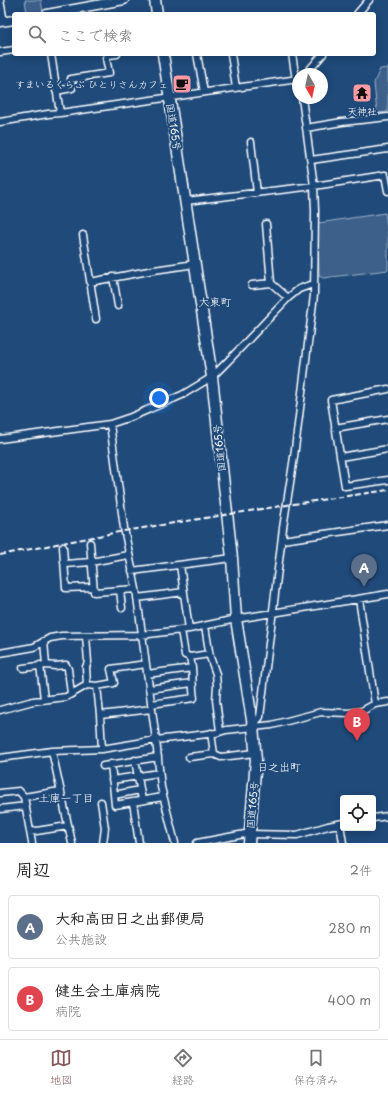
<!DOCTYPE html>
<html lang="ja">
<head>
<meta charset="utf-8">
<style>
	:root { --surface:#fff; --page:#f6f6f6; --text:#222; --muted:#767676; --line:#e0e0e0; --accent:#85585c }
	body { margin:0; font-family:"Playpen Sans","Klee One",sans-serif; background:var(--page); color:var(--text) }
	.controls { position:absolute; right:12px; bottom:12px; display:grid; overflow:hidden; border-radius:4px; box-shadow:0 2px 10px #0003 }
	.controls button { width:36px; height:36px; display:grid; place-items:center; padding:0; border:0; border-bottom:1px solid var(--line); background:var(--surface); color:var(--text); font:20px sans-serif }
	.compass { position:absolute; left:292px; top:68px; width:36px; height:36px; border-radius:50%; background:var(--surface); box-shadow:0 2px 10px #0003; rotate:171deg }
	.you { position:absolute; left:159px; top:398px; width:14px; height:14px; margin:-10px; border:3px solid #fff; border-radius:50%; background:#1a73e8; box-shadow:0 0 0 6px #1a73e833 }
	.badge { display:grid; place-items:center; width:26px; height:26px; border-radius:50%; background:var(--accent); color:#fff; font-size:13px; font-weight:700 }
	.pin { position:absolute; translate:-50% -33px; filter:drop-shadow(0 1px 2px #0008) }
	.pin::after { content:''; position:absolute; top:21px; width:14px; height:12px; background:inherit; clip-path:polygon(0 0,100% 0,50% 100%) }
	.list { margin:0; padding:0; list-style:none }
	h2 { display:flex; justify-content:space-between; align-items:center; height:52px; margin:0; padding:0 16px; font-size:17px }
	h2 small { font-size:13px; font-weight:400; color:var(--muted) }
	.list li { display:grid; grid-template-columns:26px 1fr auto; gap:12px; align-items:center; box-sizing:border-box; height:64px; margin:0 8px 8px; padding:0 8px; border:1px solid var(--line); border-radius:4px }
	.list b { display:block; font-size:15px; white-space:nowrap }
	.list p { margin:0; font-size:13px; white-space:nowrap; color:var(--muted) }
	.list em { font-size:13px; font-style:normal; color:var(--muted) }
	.icon { flex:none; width:22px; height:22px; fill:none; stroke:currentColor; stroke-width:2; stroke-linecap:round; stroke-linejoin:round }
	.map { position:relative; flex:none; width:388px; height:843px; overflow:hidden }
	.search { position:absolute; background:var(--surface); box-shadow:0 2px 10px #0003; left:12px; right:12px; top:12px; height:44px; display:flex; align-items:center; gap:10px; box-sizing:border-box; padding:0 14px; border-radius:4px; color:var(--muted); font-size:15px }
	.sheet { height:196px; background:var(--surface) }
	nav { display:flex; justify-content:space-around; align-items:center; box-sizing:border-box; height:56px; border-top:1px solid var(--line); background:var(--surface); font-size:11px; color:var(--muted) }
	nav a { display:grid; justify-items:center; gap:2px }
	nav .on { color:var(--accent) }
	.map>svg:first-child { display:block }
</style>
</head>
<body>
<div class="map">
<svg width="388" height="843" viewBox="0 0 388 843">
	<rect width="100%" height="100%" fill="#1f4a7a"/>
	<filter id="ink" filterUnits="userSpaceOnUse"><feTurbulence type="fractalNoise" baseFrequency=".025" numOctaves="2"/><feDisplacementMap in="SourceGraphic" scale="8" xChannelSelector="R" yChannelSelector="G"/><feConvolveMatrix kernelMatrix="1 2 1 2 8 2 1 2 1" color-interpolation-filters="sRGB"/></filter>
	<g filter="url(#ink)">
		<path fill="#3c618b" stroke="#9eb0c5" d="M25,0H41L43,12L27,14Z
			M388,68V112L377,113L374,83L380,69Z
			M385,213L388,234V270L323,278L319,276L318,223Z"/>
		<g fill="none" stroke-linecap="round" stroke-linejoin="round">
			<defs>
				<path id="minor" d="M0,0L4,22
					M357,14L369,0
					M0,52L14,50
					M51,54L60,113
					M197,54L204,92
					M231,54L236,88
					M292,54L296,80
					M306,74L323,54
					M56,91L72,88L71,79L109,73L106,58L109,55L117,54
					M0,122L48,114L60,113L298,79
					M306,128L342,122L388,117
					M251,142L257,193
					M311,160L388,149
					M186,201L314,186L385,175L388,191
					M266,224L271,283L288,298
					M83,235L96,319
					M113,277L118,306
					M90,282L154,270L195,264
					M252,285L271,283
					M388,389L331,400L345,486L388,480
					M110,424L124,528L136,589L156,740L161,787L175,843
					M335,428L388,419
					M0,439L110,424L131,417L182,395L212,377L229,360L288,298L299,289L313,284
					M340,457L388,449
					M282,540L388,525
					M90,543L94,592L136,589
					M63,547L66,588L93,587
					M65,564L91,562L128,555
					M180,565L189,629
					M132,571L232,558
					M120,590L122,608
					M137,598L184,592
					M359,599L375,704
					M205,626L210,657L216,674L217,686L216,700L220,731
					M181,630L185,655L190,657L192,668
					M86,636L88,662L86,667L87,685
					M0,653L34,647L50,638L62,636L141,635L189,629L236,619L388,594
					M190,657L209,654
					M40,665L44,699
					M46,665L55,666L66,665L68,669L71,694
					M23,668L46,665L44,641
					M147,674L192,668C193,678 192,687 194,698L151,704
					M97,686L100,715L152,709
					M149,689L192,683
					M0,710L33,701L66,697L87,685L97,686L114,683L111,669L146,664
					M100,715L102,749
					M253,726L260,717L283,528L294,457L314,295L315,211L314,186L302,98
					M211,733L214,754L221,757L255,753
					M52,751L72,843
					M189,757L214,754
					M0,758L52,751L102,749L156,740L216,733L226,730L272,725L321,712L349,713L362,711L375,704L388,702
					M135,760L142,800
					M111,764L115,805L163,797
					M103,766L158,757
					M112,780L159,773
					M0,793L19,791L24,797L32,843
					M114,795L140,790
					M24,797L60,791
					M101,802L105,828L103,843
					M133,802L139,843
					M0,809L26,806
					M373,818L388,816
					M340,824L343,843
					M30,832L68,826
					M197,843L245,834L297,835L328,826L343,823"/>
				<path id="major" d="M47,14L124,0
					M0,22L14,20"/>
				<path id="highway" d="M155,0L157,14
					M163,54L212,377L232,558L236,619L253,726L256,760L249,843"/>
			</defs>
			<use href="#minor" stroke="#fff" stroke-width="9"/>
			<use href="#major" stroke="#fff" stroke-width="11"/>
			<use href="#highway" stroke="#fff" stroke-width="13"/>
			<use href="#minor" stroke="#1f4a7a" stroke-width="6"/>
			<use href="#major" stroke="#1f4a7a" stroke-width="8"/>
			<use href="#highway" stroke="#1f4a7a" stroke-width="10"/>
			<path stroke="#fff" stroke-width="2" stroke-dasharray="6 3" stroke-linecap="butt" d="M0,555L124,531L287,505L388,490"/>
		</g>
	</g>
	<defs>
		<symbol id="cafe-square" viewBox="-11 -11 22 22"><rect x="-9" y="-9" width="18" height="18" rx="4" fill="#ff9aa2" stroke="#1f4a7a"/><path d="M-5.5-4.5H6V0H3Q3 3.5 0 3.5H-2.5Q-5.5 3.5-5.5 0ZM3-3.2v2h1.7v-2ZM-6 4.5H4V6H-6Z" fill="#111"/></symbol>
		<symbol id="temple-square" viewBox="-11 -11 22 22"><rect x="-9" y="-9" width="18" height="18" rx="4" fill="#ff9aa2" stroke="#1f4a7a"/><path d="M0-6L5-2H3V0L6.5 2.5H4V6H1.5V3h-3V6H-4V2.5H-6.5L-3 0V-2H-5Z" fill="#111"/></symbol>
	</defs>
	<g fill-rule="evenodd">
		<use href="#cafe-square" x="171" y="73" width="22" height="22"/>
		<use href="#temple-square" x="351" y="82" width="22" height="22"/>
	</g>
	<g text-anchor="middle" stroke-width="4" stroke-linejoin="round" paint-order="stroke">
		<g font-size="10" fill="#fff" stroke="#1f4a7a" text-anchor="end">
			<text x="168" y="88">すまいるくらぶ ひとりさんカフェ</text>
			<text x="362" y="115" text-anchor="middle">天神社</text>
		</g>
		<g font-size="10" fill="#fff" stroke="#1f4a7a">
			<text transform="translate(174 127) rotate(81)" y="4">国道165号</text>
			<text transform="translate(219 448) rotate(-96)" y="4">国道165号</text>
			<text transform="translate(252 805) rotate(-85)" y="4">国道165号</text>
		</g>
		<g font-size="11" fill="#fff" stroke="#1f4a7a">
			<text x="215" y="306">大東町</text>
			<text x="279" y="771">日之出町</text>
			<text x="66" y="802">土庫一丁目</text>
		</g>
	</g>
</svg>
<div class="controls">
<button><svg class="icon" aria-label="locate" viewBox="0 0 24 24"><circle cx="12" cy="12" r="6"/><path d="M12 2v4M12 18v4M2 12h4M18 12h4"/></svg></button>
</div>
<svg class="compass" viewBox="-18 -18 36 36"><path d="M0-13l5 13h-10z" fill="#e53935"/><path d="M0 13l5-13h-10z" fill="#767676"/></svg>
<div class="you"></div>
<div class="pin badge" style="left:364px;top:587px;background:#5c6f8a">A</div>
<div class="pin badge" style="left:357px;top:741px;background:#e0444e">B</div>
<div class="search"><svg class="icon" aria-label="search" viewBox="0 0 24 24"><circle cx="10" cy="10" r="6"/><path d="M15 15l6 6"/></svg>ここで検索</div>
</div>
<section class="sheet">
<h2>周辺<small>2件</small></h2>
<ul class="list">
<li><span class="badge" style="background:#5c6f8a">A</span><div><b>大和高田日之出郵便局</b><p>公共施設</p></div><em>280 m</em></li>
<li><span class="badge" style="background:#e0444e">B</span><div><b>健生会土庫病院</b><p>病院</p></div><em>400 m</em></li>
</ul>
</section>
<nav>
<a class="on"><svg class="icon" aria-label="map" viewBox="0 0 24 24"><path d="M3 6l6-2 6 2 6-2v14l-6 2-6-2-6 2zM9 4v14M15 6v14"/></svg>地図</a>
<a><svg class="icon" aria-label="directions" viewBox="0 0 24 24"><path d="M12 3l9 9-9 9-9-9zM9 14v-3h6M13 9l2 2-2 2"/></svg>経路</a>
<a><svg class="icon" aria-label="saved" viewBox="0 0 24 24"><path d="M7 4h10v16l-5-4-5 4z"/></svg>保存済み</a>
</nav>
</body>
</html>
